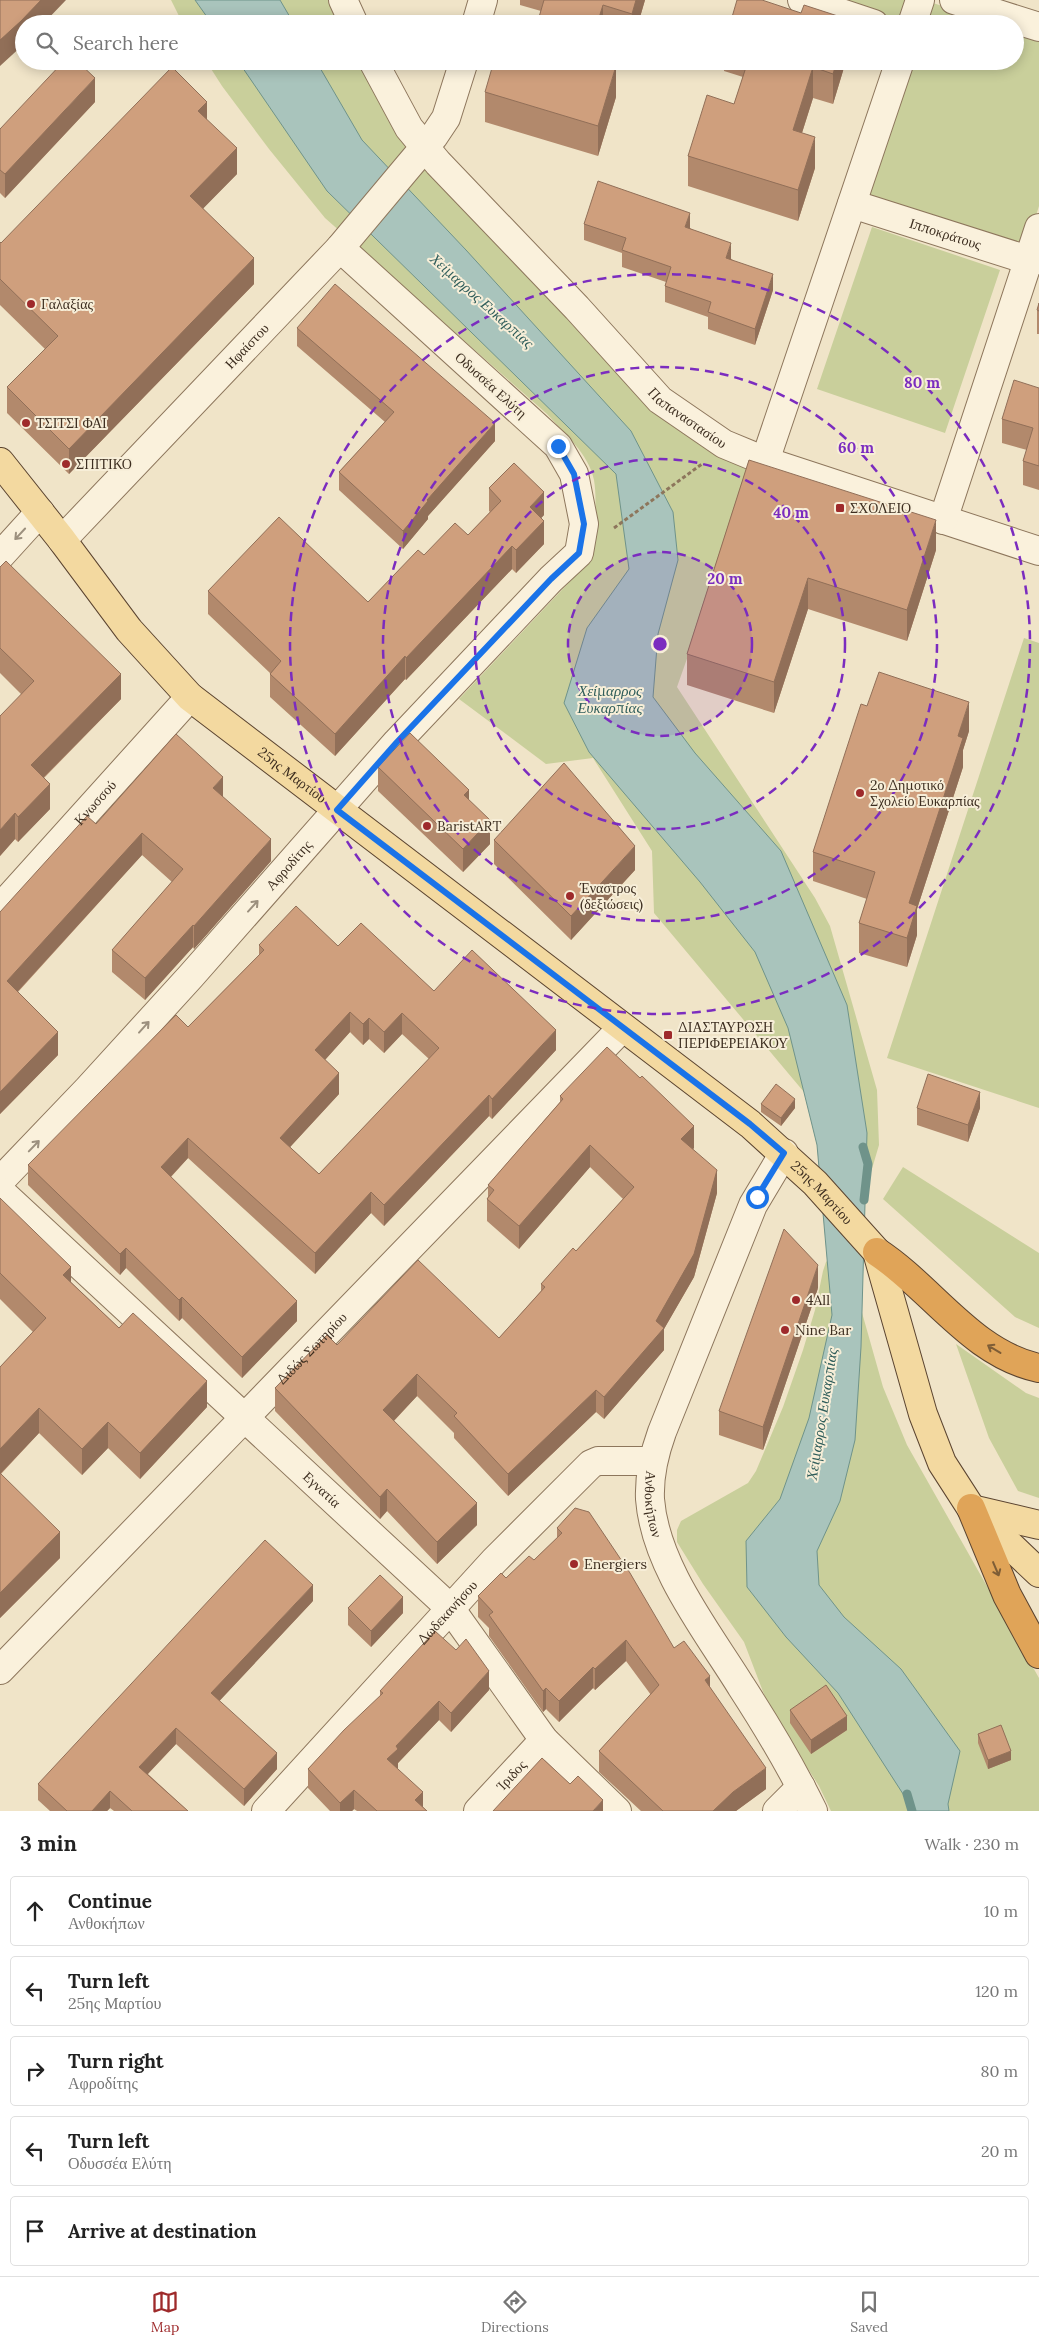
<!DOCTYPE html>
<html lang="en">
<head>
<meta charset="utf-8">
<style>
	:root { --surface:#fff; --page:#f6f6f6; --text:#222; --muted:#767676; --line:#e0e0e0; --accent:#9e2a2b }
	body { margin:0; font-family:Lora,serif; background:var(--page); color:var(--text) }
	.stop { position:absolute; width:15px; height:15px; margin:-11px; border:4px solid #1a73e8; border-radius:50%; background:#fff }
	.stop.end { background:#1a73e8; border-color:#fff; box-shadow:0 1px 5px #0008 }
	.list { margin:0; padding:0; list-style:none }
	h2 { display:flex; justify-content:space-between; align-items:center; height:65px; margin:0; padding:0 20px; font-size:21px }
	h2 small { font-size:16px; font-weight:400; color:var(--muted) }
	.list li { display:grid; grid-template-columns:32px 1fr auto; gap:15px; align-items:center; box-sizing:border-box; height:70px; margin:0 10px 10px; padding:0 10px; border:1px solid var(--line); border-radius:5px }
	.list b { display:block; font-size:19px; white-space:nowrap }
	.list p { margin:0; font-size:16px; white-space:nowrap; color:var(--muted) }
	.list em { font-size:16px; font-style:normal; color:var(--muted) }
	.icon { flex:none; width:28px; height:28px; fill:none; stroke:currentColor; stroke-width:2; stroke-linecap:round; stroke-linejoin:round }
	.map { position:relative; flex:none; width:1039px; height:1811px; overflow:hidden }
	.search { position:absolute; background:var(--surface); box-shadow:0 2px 12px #0003; left:15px; right:15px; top:15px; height:55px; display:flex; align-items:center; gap:12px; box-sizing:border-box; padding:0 18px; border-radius:28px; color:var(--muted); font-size:19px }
	.sheet { height:465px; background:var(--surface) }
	nav { display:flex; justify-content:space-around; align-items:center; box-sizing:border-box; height:70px; border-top:1px solid var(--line); background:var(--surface); font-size:14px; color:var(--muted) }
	nav a { display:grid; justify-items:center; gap:2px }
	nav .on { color:var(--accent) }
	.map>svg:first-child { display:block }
</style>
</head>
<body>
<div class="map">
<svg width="1039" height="1811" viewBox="0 0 1039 1811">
	<rect width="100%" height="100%" fill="#f0e4c8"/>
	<path fill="#c9cf9b" d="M171,0H328L340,24H183Z
		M802,0H920L912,24H874Z
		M933,3L998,24H926Z
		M1015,29L1039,37V206L1026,247L868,196L913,61H1015Z
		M206,61H360L705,447L753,472L677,687L815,898L830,926L877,1090L879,1145L871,1172L654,913L652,851L593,758L546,764L459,699L592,558C593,533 598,505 594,480C589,454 564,433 547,414L325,218L269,149L222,86Z
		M872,227L1000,270L945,433L817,389Z
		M1024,638L1039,643V1108L887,1058Z
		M903,1167L1039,1253V1328L1015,1317L883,1199Z
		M830,1258L859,1302L883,1387L907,1445L1039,1678V1811H831L819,1786L770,1710L744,1642L703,1584L677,1542V1530L681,1521L748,1483L756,1471L783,1407L803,1350L815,1310L823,1271L826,1262Z
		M956,1344L1026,1393L1039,1398V1498L1018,1491L989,1438Z"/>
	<path fill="#a9c4bc" stroke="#6f938a" d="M195,0H280L294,24H212Z
		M238,61H316L362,140L466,250L631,431L673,512L678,560L658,634L653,697L695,753L781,851L847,1005L867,1133L861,1347L855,1440L840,1501L817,1551L819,1585L844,1617L901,1669L960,1751L948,1804L949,1811H914L838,1693L786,1637L747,1587L746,1541L780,1499L809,1418L832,1315L817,1145L788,1028L755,952L700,882L589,752L564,703L587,628L629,569L616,474L327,191Z"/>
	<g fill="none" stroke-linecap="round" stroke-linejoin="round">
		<path stroke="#6f938a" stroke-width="9" d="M863,1147L868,1164L864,1200
			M907,1794L912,1811"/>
		<defs>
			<g id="minor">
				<path d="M343,0L354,24"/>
				<path d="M802,0L874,24"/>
				<path d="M954,0L1039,27"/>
				<path d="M476,24L483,0"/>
				<path d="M912,24L920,0"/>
				<path id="s1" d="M373,61L409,128L438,163L577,308L660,400L724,444L765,461L1039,551"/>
				<path id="s2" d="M852,204L1028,260H1039"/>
				<path d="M765,461L900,61"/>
				<path d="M943,520L1039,228"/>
				<path id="s3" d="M62,540L340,248L407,168L434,136L446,118L464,61"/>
				<path d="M0,556L40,512"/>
				<path id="s4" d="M0,908L190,697"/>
				<path id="s5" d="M784,1153L753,1205L662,1432C654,1454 649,1476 650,1499C655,1566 707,1631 741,1686C767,1726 792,1768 813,1811"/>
				<path id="s6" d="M0,1181L88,1089L191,976L397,742L551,579L579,553L584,524L574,474L558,446L340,248"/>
				<path id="s7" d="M0,1191L450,1608L544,1740L617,1811"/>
				<path id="s8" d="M0,1670L622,1028"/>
				<path id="s9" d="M266,1811L494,1561L591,1464L598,1461H653"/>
				<path id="s10" d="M478,1811L544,1740"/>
				<path d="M777,1811L801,1787"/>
			</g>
			<g id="major">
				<path id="s11" d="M0,462L62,540L129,630L190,697L750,1124L815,1183L877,1252L923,1414L942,1463L971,1508L1039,1573"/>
				<path d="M972,1509L1039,1525"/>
			</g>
			<path id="highway" d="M877,1252C932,1288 972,1354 1039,1368
				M971,1508L1007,1595L1039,1654"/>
		</defs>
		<use href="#minor" stroke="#8d765c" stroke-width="30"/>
		<use href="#major" stroke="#5b4430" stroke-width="30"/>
		<use href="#highway" stroke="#5b4430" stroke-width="30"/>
		<path stroke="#8d765c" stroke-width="3" stroke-dasharray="4 2.5" stroke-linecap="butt" d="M614,528L702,464"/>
		<use href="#minor" stroke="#faf1dc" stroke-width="28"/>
		<use href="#major" stroke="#f3d9a0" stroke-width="28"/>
		<use href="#highway" stroke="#e0a458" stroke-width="28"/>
	</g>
	<path fill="#b2896c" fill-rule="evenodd" d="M520,0H645L638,24H537L541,11L520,5Z
		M724,61H846L833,104L813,98L802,133L815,168L798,221L688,186V156L734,104L743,77L724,71Z
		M485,92L616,97L598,156L485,122Z
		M95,102L5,198L0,193V129Z
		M207,120L237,174L203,208L254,284L69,474L7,413V387L45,349L0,305V242L1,243Z
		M584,224L690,228L773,290L755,345L708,329V317L665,302V286L666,282L622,267V253L584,240Z
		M1039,303V341V334H1037V310Z
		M297,328L495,441L428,516V519L403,549L339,490V472L385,422L297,346Z
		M1039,388V490L1023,485V461L1027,450L1002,443V419Z
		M749,460L936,550L907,641L808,609L774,713L687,685V654Z
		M489,488L544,515L541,518L544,544L516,573L512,569L406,680L405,679L335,756L270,697V673L208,614V591L368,602L424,555L468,535L490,512L489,511Z
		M0,567L121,699L44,778L50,809L18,842L15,839L0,856L21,694L0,673V674Z
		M867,706L969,731L963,750V767L917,909V935L907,967L859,953V923L867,899L813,881V852Z
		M378,767L469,800L490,844L463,872L378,791Z
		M223,798L271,861L194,949L193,947L145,1000L112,972V950L172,882L142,855L18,992L58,1055L0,1114V912L96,824Z
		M494,840L635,870L571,940L494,864Z
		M259,945L338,946L434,991L556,1050L492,1119L489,1116L384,1226L371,1213L315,1274L188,1158L171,1177L297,1321L242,1378L182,1318L179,1321L126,1268L120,1275L28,1185V1165L188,1027L259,955ZM350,1032L363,1045L369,1039L384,1053L402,1034L429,1059L319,1174L290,1147L339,1094L325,1060Z
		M560,1096L694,1148L693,1149L717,1193L694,1277L664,1329V1350L604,1419L596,1412L508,1496L454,1438V1433L417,1396L394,1421L477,1525L437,1564L387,1511L380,1519L275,1411V1388L337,1345L499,1338L541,1291V1284L576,1251L623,1199L590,1167L519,1249L487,1221V1199L488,1197V1185L560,1102Z
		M761,1104L795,1108L781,1126L761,1112Z
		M917,1108H980L968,1142L917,1125Z
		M0,1198L71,1282L119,1328L207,1407L140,1479L108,1448L82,1475L39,1433L1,1474L60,1558L0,1618V1367L33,1332L0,1299Z
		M818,1288L763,1450L719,1435V1411Z
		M557,1528L674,1648L710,1688L766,1789L736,1811H641L599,1772V1751L651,1695L626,1661L595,1690L593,1688L559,1722L546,1709L543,1712L489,1636V1628L478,1617V1596L534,1560L557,1538Z
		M313,1601L219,1701L277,1769L244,1806L176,1744L148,1774L188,1811H114L110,1808L107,1811H50L38,1800V1784Z
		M348,1608L403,1613L371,1647L348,1625Z
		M489,1690L451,1732L439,1720L398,1763V1768H397L423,1807L427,1811H357L354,1809L352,1811H330L308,1788V1769L380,1696V1691Z
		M790,1710L847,1730L811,1754L790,1723Z
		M978,1734L1011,1760L988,1769L978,1743Z"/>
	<path fill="#916f58" d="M41,0H66L43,24H24V44L0,66V40Z
		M636,0H645L638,24H632V14Z
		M603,5V24H597Z
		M837,61H846L833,104V74Z
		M616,66V97L598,156V126Z
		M813,67V98L793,161V130Z
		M95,78V102L5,198V174Z
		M207,102V127L198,111Z
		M815,137V168L798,221V190Z
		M237,148V174L190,222V196Z
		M690,213V229L685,227Z
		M731,243V259L726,274V258Z
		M254,258V284L69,474V449Z
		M773,274V290L755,345V329Z
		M495,423V441L428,516V519L403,549V531L427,500Z
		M544,492V515L530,530V507Z
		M936,520V550L907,641V610Z
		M544,521V544L516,573V550Z
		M512,546V569L406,680V658Z
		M808,578V609L774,713V682Z
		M405,656V679L335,756V734Z
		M121,674V699L31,790V765Z
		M969,702V731L963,750V767L917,909V935L907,967V938L909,903L958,736Z
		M223,777V799L213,788Z
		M50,784V809L18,842V817Z
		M469,790V814L464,795Z
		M15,813V839L0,856V830Z
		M490,820V844L463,872V849Z
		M142,833V855L7,1003V981Z
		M271,839V861L194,949V926Z
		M635,846V870L571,940V916Z
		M193,925V947L145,1000V978Z
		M350,1012V1032L315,1071V1050Z
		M402,1013V1034L384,1053V1032Z
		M369,1018V1039L363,1045V1024Z
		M556,1030V1050L492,1119V1099Z
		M58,1032V1055L0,1114V1092Z
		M339,1073V1094L280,1158V1138Z
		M980,1092V1108L968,1142V1125Z
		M489,1095V1116L384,1226V1205Z
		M795,1099V1108L781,1126V1118Z
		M694,1126V1148L681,1162V1139Z
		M188,1138V1158L161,1187V1167Z
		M590,1145V1167L519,1249V1226Z
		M717,1170V1193L694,1277L664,1329V1350L604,1419V1397L656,1321Z
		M371,1192V1213L315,1274V1253Z
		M126,1248V1268L120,1275V1254Z
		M818,1265V1288L763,1450V1427Z
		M71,1267V1293L63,1275Z
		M182,1297V1318L179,1321V1300Z
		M297,1301V1321L242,1378V1357Z
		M417,1374V1396L383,1432V1410Z
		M207,1381V1407L140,1479V1453Z
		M596,1390V1412L508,1496V1474Z
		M39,1408V1433L0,1474V1449Z
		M108,1422V1448L82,1475V1449Z
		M387,1489V1511L380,1519V1497Z
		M477,1503V1525L437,1564V1542Z
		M60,1532V1558L0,1618V1593Z
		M313,1585V1601L211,1710V1693Z
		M403,1597V1613L371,1647V1631Z
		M626,1640V1661L595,1690V1669Z
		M593,1667V1688L559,1722V1701Z
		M489,1671V1690L451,1732V1713Z
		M710,1676V1697L705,1680Z
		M546,1688V1709L543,1712V1691Z
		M439,1701V1720L398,1763V1768L387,1778V1759L396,1746Z
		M847,1716V1730L811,1754V1740Z
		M176,1728V1744L139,1783V1767Z
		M1011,1751V1760L988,1769V1760Z
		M277,1753V1769L244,1806V1789Z
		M766,1768V1789L736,1811H713L733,1792Z
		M354,1790V1809L352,1811H340V1803Z
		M110,1791V1808L107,1811H92Z
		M423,1792V1811L415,1800Z
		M603,1800V1811H593Z"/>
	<path fill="#cf9f7d" stroke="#916f58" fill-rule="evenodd" d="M0,0H41L21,21L0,40Z
		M544,0H636L632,14L603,5L597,24H537Z
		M737,0H762L801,13L804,5L850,20L849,24H730Z
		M64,61H77L95,78L5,174L0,170V129Z
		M494,61H599L616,66L598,126L485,92Z
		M748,61H837L833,74L813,67L793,130L815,137L798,190L688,156L707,95L734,104Z
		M172,67L207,102L198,111L237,148L190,196L254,258L69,449L7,387L58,336L0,279V242L1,243Z
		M598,181L690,213L685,227L731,243L726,258L773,274L755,329L708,312L711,302L665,286L671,267L622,250L626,238L584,224Z
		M335,284L495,423L427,500L428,501L403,531L339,472L394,412L297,328Z
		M1039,303V311L1037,310Z
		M1014,380L1039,388V466L1023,461L1033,428L1002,419Z
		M749,460L936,520L907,610L808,578L774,682L687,654Z
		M514,463L544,492L530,507L544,521L516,550L512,546L406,658L405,656L335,734L270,674L281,661L208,591L279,517L368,602L418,550L424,555L455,523L468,535L501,501L489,488Z
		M6,561L121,674L31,765L50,784L18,817L15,813L0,830V716L34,681L0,648V567Z
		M879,672L969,702L958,736L963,738L909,903L917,906L907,938L859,923L875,872L813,852L861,704L867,706Z
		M410,733L469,790L464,795L490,820L463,849L378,767Z
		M176,734L223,777L213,788L271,839L194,926L193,925L145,978L112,950L183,869L142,833L7,981L58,1032L0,1092V912L87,816L96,824Z
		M564,763L635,846L571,916L494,840Z
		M296,906L338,946L361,923L434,991L472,950L556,1030L492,1099L489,1095L384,1205L371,1192L315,1253L188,1138L161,1167L297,1301L242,1357L182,1297L179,1300L126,1248L120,1254L28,1165L176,1015L188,1027L264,950L259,945ZM350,1012L363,1024L369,1018L384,1032L402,1013L439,1048L319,1174L280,1138L339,1073L315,1050Z
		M607,1047L640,1078L642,1076L694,1126L681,1139L717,1170L694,1254L656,1321L664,1328L604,1397L596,1390L508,1474L454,1416L457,1413L417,1374L383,1410L477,1503L437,1542L387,1489L380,1497L275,1388L327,1335L337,1345L418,1260L499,1338L545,1287L541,1284L573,1248L576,1251L634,1187L590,1145L519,1226L487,1199L494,1190L488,1185L563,1099L560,1096Z
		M928,1074L980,1092L968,1125L917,1108Z
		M776,1084L795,1099L781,1118L761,1104Z
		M0,1198L71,1267L63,1275L119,1328L133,1313L207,1381L140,1453L108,1422L82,1449L39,1408L0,1449V1367L46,1318L0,1273Z
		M784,1229L818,1265L763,1427L719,1411Z
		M0,1473L60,1532L0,1593Z
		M575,1508L589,1512L630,1573L674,1648L684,1641L710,1676L705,1680L766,1768L733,1792L713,1811H663L599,1751L659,1685L626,1640L595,1669L593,1667L559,1701L546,1688L543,1691L489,1615L493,1612L478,1596L501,1573L506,1578L529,1556L534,1560L562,1533L557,1528Z
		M265,1540L313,1585L211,1693L277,1753L244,1789L176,1728L139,1767L188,1811H132L110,1791L92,1811H67L38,1784Z
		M380,1575L403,1597L371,1631L348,1608Z
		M435,1631L456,1650L466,1639L489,1671L451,1713L439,1701L396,1746L398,1749L387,1759L423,1792L415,1800L427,1811H377L354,1790L340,1803L308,1769L344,1730L383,1693L380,1691Z
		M826,1685L847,1716L811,1740L790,1710Z
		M1001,1725L1011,1751L988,1760L978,1734Z
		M542,1758L570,1784L578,1776L603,1800L593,1811H493Z"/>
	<defs><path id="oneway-shaft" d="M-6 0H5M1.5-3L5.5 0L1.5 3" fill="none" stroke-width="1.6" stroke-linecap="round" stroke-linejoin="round" transform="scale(1.25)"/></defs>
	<g stroke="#9c907e">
		<use href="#oneway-shaft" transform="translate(20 534) rotate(133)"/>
		<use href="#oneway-shaft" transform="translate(253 906) rotate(-48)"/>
		<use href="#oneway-shaft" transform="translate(144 1027) rotate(-48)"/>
		<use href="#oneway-shaft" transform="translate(34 1146) rotate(-46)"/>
	</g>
	<g stroke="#7e5d36">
		<use href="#oneway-shaft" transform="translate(994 1349) rotate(-149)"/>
		<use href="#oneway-shaft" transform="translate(996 1569) rotate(67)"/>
	</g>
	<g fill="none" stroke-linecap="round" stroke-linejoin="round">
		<path stroke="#1a73e8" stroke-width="6" d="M558,446L574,474L584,524L579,553L551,579L397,742L337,810L750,1124L784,1153L757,1197"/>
	</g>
	<circle cx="660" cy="644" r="92" fill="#7b2cbf" fill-opacity=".12"/>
	<g fill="none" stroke="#7b2cbf" stroke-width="2.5" stroke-dasharray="9 6">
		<circle cx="660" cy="644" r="92"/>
		<circle cx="660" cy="644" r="185"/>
		<circle cx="660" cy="644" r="277"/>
		<circle cx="660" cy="644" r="370"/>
	</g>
	<g fill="#9e2a2b" stroke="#f7eed8" stroke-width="2">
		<circle cx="31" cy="304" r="5"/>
		<circle cx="26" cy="423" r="5"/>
		<circle cx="66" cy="464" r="5"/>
		<rect x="835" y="503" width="10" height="10" rx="2.5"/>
		<circle cx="860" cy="793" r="5"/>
		<circle cx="427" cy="826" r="5"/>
		<circle cx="570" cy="896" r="5"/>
		<rect x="663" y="1030" width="10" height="10" rx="2.5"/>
		<circle cx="796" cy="1300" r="5"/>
		<circle cx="785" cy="1330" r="5"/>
		<circle cx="574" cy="1564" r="5"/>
	</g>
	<g text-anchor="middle" stroke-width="4" stroke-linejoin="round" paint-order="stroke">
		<g font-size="14" fill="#3d2e20" stroke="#f7eed8">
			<text dy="5" stroke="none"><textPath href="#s2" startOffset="98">Ιπποκράτους</textPath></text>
			<text dy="5" stroke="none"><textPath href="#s3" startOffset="268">Ηφαίστου</textPath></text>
			<text transform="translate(491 385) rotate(42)" y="5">Οδυσσέα Ελύτη</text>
			<text dy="5" stroke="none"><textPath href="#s1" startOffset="479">Παπαναστασίου</textPath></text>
			<text dy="5" stroke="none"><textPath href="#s11" startOffset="431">25ης Μαρτίου</textPath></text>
			<text dy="5" stroke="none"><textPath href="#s4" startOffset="142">Κνωσσού</textPath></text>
			<text dy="5" stroke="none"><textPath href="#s6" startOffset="428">Αφροδίτης</textPath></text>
			<text dy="5" stroke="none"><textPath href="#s11" startOffset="1106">25ης Μαρτίου</textPath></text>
			<text dy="5" stroke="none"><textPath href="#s8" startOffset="448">Διδώς Σωτηρίου</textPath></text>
			<text dy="5" stroke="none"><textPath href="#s7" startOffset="439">Εγνατία</textPath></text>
			<text dy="5" stroke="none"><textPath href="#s5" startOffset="379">Ανθοκήπων</textPath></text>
			<text dy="5" stroke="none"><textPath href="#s9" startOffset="269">Δωδεκανήσου</textPath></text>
			<text dy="5" stroke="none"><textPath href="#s10" startOffset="49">Ίριδος</textPath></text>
		</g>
		<g font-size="14" fill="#3d2e20" stroke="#f7eed8" text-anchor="start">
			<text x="41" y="309">Γαλαξίας</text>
			<text x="36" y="428">ΤΣΙΤΣΙ ΦΑΙ</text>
			<text x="76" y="469">ΣΠΙΤΙΚΟ</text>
			<text x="850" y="513">ΣΧΟΛΕΙΟ</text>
			<text x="870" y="790">2ο Δημοτικό<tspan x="870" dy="16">Σχολείο Ευκαρπίας</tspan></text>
			<text x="437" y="831">BaristART</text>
			<text x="580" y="893">Έναστρος<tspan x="580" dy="16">(δεξιώσεις)</tspan></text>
			<text x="678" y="1032">ΔΙΑΣΤΑΥΡΩΣΗ<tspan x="678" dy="16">ΠΕΡΙΦΕΡΕΙΑΚΟΥ</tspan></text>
			<text x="806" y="1305">4All</text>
			<text x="795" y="1335">Nine Bar</text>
			<text x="584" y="1569">Energiers</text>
		</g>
		<g font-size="15" font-style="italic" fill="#2f5d5a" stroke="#f7eed8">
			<text transform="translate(482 301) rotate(42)" y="5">Χείμαρρος Ευκαρπίας</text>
			<text x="610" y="696">Χείμαρρος<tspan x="610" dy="17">Ευκαρπίας</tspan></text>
			<text transform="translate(822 1414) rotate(-81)" y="5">Χείμαρρος Ευκαρπίας</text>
		</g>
	</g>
	<circle cx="660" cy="644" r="8" fill="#7b2cbf" stroke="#f7eed8" stroke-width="2.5"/>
	<g font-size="15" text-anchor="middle" font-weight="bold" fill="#7b2cbf" stroke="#f7eed8" stroke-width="4" stroke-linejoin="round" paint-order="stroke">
		<text x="922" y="388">80 m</text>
		<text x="856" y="453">60 m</text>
		<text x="791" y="518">40 m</text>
		<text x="725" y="584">20 m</text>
	</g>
</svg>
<div class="stop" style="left:757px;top:1197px"></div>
<div class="stop end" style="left:558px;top:446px"></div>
<div class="search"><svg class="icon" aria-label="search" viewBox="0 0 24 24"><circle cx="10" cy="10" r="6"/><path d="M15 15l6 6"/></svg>Search here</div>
</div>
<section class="sheet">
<h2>3 min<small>Walk · 230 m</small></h2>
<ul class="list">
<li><svg class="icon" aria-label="ahead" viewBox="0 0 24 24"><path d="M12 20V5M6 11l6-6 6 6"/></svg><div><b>Continue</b><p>Ανθοκήπων</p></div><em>10 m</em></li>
<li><svg class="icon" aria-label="left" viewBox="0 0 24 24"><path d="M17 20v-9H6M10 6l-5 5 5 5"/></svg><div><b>Turn left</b><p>25ης Μαρτίου</p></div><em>120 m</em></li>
<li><svg class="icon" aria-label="right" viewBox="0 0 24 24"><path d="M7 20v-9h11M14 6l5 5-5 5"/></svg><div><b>Turn right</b><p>Αφροδίτης</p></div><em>80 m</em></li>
<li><svg class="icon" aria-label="left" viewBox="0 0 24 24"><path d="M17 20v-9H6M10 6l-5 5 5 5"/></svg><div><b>Turn left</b><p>Οδυσσέα Ελύτη</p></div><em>20 m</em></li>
<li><svg class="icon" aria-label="arrive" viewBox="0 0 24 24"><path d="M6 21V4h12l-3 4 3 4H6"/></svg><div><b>Arrive at destination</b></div></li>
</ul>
</section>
<nav>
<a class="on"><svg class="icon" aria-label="map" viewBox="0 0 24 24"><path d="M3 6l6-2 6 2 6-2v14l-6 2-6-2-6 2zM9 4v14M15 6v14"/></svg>Map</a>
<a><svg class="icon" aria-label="directions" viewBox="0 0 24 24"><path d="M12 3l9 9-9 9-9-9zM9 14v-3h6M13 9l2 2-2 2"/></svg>Directions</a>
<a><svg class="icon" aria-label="saved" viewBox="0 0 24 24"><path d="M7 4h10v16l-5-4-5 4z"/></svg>Saved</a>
</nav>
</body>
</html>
